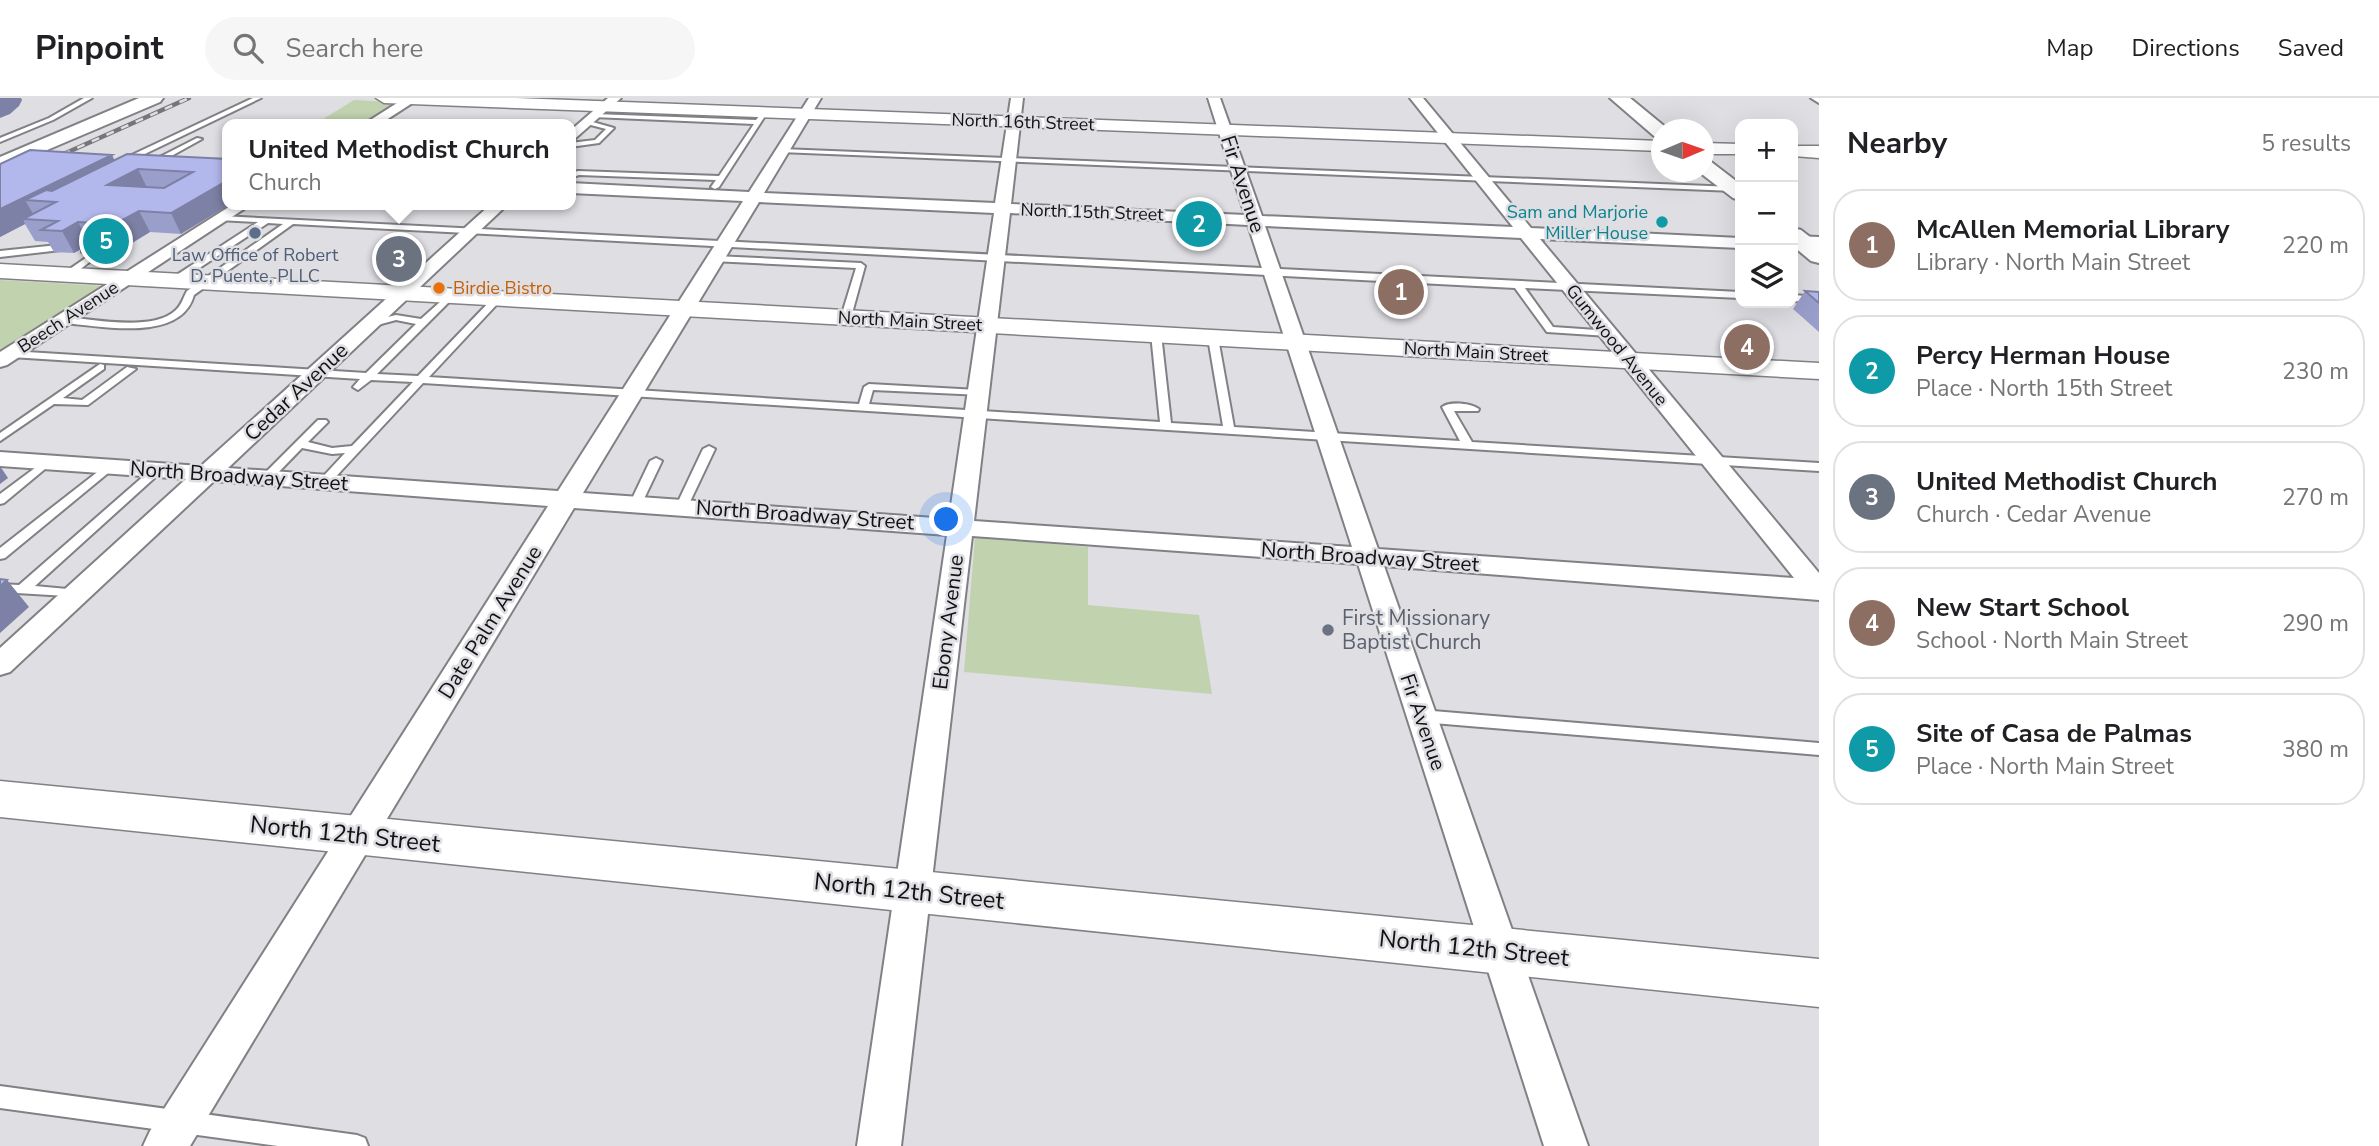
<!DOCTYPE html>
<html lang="en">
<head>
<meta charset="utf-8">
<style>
	:root { --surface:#fff; --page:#f6f6f6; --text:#202124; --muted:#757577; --line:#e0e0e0; --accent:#d93025 }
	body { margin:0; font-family:"Nunito Sans",sans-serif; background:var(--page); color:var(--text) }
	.controls { position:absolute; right:21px; top:21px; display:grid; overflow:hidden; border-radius:14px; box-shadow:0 7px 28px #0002 }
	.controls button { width:63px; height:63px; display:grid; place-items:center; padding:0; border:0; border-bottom:2px solid var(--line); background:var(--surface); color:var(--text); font:35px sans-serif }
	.compass { position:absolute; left:1651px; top:21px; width:63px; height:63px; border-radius:50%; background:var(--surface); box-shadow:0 7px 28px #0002; rotate:88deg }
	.you { position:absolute; left:947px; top:422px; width:24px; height:24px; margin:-18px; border:5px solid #fff; border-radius:50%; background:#1a73e8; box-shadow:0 0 0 10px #1a73e833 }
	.badge { display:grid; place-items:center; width:46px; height:46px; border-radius:50%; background:var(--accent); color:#fff; font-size:23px; font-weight:700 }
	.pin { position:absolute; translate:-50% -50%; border:4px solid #fff; box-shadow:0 2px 7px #0006 }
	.popup { position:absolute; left:222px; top:21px; width:354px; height:91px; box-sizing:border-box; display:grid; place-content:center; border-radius:14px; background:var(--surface); filter:drop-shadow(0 2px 5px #0005); font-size:23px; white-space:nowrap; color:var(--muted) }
	.popup b { font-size:26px; color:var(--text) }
	.popup::after { content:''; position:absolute; left:50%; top:100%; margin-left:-14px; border:14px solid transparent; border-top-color:var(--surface) }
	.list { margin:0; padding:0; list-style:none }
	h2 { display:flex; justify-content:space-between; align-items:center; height:91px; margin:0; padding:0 28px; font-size:30px }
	h2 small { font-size:23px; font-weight:400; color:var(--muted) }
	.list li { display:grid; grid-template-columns:46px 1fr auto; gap:21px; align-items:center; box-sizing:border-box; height:112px; margin:0 14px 14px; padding:0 14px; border:2px solid var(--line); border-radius:28px }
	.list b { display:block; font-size:26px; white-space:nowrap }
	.list p { margin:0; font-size:23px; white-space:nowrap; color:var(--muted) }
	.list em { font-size:23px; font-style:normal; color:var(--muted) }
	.icon { flex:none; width:38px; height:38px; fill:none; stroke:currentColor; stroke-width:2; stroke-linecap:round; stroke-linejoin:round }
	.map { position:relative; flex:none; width:1819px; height:1048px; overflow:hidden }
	header { display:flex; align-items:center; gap:42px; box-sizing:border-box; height:98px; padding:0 35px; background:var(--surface); border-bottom:2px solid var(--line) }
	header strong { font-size:33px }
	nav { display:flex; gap:38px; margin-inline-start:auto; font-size:24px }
	.search { width:490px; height:63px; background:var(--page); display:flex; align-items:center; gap:18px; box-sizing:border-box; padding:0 24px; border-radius:38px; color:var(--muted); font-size:26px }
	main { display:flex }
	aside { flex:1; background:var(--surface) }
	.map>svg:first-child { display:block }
</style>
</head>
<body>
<header>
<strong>Pinpoint</strong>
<div class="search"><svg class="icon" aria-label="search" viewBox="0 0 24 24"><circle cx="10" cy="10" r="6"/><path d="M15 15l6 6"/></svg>Search here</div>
<nav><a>Map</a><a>Directions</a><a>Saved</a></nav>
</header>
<main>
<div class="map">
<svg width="1819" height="1048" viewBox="0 0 1819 1048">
	<rect width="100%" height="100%" fill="#dedee3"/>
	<path fill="#c1d2ae" d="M354,2L391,4L393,6L361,26H315Z
		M0,182L105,188L0,254Z
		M975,439L1088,449V507L1199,517L1212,596L964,574Z"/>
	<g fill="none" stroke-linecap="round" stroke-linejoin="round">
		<defs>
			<path id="service" d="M84,0H92L53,22L0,44V40L49,20Z
				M253,0H261L126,65L119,63Z
				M595,16L756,22L760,17L765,18L719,89L715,91L711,89L716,82L579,77L570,80V75L578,73L719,78L754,26L593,19Z
				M589,23L614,30L599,45L570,49V45L595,42L606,31L587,26Z
				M197,40L202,41L155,67L148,65Z
				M782,51L1734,89L1738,91L1734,93L780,54Z
				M221,118L1740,194V200L1525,190L1553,229L1611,233L1613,235L1608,238L1547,234L1515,190L293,126L194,197C181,245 101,228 64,225L59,222L64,219C93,221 154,234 176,212C182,206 183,200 187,193L283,126L268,125L178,184H172V180L258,124L218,122L217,120Z
				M58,147L62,150L61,152L0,159V153Z
				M82,150H88L100,156L70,179H64V175L90,157L82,154Z
				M715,158L861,165L865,168L851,219L846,222L841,219L856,170L712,163V159Z
				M450,195L455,198L377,276L418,278L494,199H500V203L429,279L859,306L864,289L869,286L978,292L982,293V297L873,292L869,306L1160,324L1151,236L1156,233L1161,236L1171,325L1223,328L1208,240L1213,237L1218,240L1234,329L1460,343L1442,309C1450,303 1471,305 1479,311L1478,313H1454L1472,344L1819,365V373L423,285L328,387L324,388L318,384L345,355L332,356L302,350L270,383L266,384L260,380L318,322H326L328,324L308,344L332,350L352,348L413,284L371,282L358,292L353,289L360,281L11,259L6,256L11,253L366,275L416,226L396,222L370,229L367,228V224L396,217L421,221Z
				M1793,197L1819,199V205L1793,203Z
				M100,266L104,267V271L63,300L82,302L127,269L136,271L88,307L54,306L0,343V335Z
				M709,348L715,351L688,408L686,411H678L676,408L703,351Z
				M656,360L662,363L642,405L636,409L632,408L630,405L650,363Z
				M47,361L53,364L51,366L4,405L0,406V396Z
				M109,365L113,367V371L5,460L0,461V450Z
				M157,368L161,370V374L35,488L78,492L83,493L85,496L83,499L0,494V486L19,487L153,370Z
				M1421,612L1819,645V657L1421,624L1416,622L1413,618L1416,614Z
				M0,988L357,1037L365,1040L368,1048H278L0,1010Z"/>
			<path id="minor" d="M405,0H420L380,26H364Z
				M608,0H621L570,45V33Z
				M809,0H821L764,95L995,105L1011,0H1023L1011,106L1245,117L1208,0H1220L1262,118L1513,129L1410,0H1423L1531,130L1740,140V150L1540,141L1819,475V502L1384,468L1588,1048H1544L1358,466L972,438L901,1048H857L947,437L574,410L190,1048H143L150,1033L548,408L214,383L10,574L0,577V550L186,381L0,368V354L201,368L490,107H507L228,370L558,393L743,103L570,95V85L749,94ZM759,104L994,115L949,421L583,395ZM1010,115L1248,127L1352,449L974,423ZM1265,128L1521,140L1794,480L1378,451Z
				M1811,0H1819V5Z
				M232,107H250L7,267L0,269V254Z
				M1793,138L1819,139V149L1793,148Z"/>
			<path id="tertiary" d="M376,0H516L1661,43V53L384,5Z
				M1703,45L1740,46V56H1703Z
				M1793,48H1819V60L1793,58Z
				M0,166L1819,265V281L0,180Z
				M0,683L1819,861V909L0,719Z"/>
			<path id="secondary" d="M1610,0H1630L1669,32H1661V39L1654,38Z
				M1703,61L1710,63L1740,86V102L1733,100L1699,74H1703Z
				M1793,130L1801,132L1819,146V165L1811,163L1793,148Z"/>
			<path id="primary" d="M139,0H163L160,4L0,72V59Z"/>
		</defs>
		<use href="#service" stroke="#818185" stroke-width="4"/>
		<use href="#minor" stroke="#818185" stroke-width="4"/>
		<use href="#tertiary" stroke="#818185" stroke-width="3"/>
		<use href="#secondary" stroke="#818185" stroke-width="4"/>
		<use href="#primary" stroke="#818185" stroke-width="4"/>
		<use href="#service" fill="#fff" fill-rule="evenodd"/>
		<use href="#minor" fill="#fff" fill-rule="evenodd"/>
		<use href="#tertiary" fill="#fff" fill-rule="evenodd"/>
		<use href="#secondary" fill="#fff" fill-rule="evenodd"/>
		<use href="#primary" fill="#fff" fill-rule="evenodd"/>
		<defs>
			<path id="rail" d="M48,63L189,0"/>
		</defs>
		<use href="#rail" stroke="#767679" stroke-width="4.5"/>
		<use href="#rail" stroke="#dedee3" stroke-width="2.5" stroke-dasharray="8" stroke-linecap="butt"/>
	</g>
	<path fill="#9a9ecb" d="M228,61L181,136L150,134L127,148L90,146L74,155L54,154L48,144L35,143L25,126L0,139V66L115,62Z
		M1805,193L1819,194V234L1793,211Z"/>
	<path fill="#7d81a5" d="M0,0H21L22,2L19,8L10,16L0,20Z
		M112,57L122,77L56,104L25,102L36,121H23L25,126L0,139V111Z
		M138,71L148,92L107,87Z
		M228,82V107H229L181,136L171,115Z
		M139,113L150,134L127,148L115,126Z
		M78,124L90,146L74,155L62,133Z
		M0,368L8,380L0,386Z
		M7,482L29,509L0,535V488Z"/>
	<path fill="#b3b8ec" stroke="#7d81a5" stroke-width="2" fill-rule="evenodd" d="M30,52L112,57L0,111V66Z
		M127,56L228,61V82L171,115L139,113L115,126L78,124L62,133L41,132L58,123L23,121L56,104L25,102L46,92L52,93ZM138,71L193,74L164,90L107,87Z
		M1805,193L1819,194V205Z
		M0,481L7,482L0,488Z"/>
	<circle fill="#0f9aa8" stroke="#dedee3" stroke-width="2.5" cx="1662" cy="124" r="7"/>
	<circle fill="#5c6f8a" stroke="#dedee3" stroke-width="2.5" cx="255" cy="135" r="7"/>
	<circle fill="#e8710a" stroke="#dedee3" stroke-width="2.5" cx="439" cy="190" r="7"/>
	<circle fill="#6b7280" stroke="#dedee3" stroke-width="2.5" cx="1328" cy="532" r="7"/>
	<g text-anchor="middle" stroke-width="5" stroke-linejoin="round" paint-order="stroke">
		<g font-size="18" fill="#121214" stroke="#dedee3">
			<text transform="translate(1023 24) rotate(2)" y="6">North 16th Street</text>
			<text transform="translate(1092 114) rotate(2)" y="6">North 15th Street</text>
			<text transform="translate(68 219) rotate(-33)" y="6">Beech Avenue</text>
			<text transform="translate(910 223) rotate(3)" y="6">North Main Street</text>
			<text transform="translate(1617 247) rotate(51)" y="6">Gumwood Avenue</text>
			<text transform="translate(1476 254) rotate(3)" y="6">North Main Street</text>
		</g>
		<g font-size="18" fill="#0d838f" stroke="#dedee3" text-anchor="end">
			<text x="1648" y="120">Sam and Marjorie<tspan x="1648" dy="21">Miller House</tspan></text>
		</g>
		<g font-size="18" fill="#4e5e75" stroke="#dedee3">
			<text x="255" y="163">Law Office of Robert<tspan x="255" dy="21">D. Puente, PLLC</tspan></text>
		</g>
		<g font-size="18" fill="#c56008" stroke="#dedee3" text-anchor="start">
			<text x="453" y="196">Birdie Bistro</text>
		</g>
		<g font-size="21" fill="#121214" stroke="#dedee3">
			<text transform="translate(1243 86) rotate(72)" y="7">Fir Avenue</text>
			<text transform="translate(296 294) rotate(-43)" y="7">Cedar Avenue</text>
			<text transform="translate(239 378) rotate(4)" y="7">North Broadway Street</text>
			<text transform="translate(805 417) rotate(4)" y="7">North Broadway Street</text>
			<text transform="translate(1370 459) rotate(4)" y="7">North Broadway Street</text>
			<text transform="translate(490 524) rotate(-58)" y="7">Date Palm Avenue</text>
			<text transform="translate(948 524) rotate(-83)" y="7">Ebony Avenue</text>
			<text transform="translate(1423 624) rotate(71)" y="7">Fir Avenue</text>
		</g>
		<g font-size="21" fill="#5b616d" stroke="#dedee3" text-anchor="start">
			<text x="1342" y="527">First Missionary<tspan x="1342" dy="24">Baptist Church</tspan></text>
		</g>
		<g font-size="24" fill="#121214" stroke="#dedee3">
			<text transform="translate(345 736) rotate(6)" y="8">North 12th Street</text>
			<text transform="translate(909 793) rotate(6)" y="8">North 12th Street</text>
			<text transform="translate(1474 850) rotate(6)" y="8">North 12th Street</text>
		</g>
	</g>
</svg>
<div class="controls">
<button>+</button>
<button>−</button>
<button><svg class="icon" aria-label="layers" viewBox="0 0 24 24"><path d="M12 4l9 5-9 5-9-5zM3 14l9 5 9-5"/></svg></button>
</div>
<svg class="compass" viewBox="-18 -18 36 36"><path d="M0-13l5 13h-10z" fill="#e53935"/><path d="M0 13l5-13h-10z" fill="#757577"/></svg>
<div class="you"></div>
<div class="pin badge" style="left:1401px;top:194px;background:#8d6e63">1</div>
<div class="pin badge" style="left:1199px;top:126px;background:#0f9aa8">2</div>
<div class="pin badge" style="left:399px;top:161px;background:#6b7280">3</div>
<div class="popup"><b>United Methodist Church</b>Church</div>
<div class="pin badge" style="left:1747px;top:249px;background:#8d6e63">4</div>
<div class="pin badge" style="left:106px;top:143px;background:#0f9aa8">5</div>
</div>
<aside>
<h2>Nearby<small>5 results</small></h2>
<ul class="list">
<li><span class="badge" style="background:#8d6e63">1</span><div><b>McAllen Memorial Library</b><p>Library · North Main Street</p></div><em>220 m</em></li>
<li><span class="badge" style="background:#0f9aa8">2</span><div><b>Percy Herman House</b><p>Place · North 15th Street</p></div><em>230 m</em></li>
<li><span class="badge" style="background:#6b7280">3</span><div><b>United Methodist Church</b><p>Church · Cedar Avenue</p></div><em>270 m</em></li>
<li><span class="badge" style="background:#8d6e63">4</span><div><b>New Start School</b><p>School · North Main Street</p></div><em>290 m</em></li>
<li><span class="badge" style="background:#0f9aa8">5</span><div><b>Site of Casa de Palmas</b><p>Place · North Main Street</p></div><em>380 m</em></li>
</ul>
</aside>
</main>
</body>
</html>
